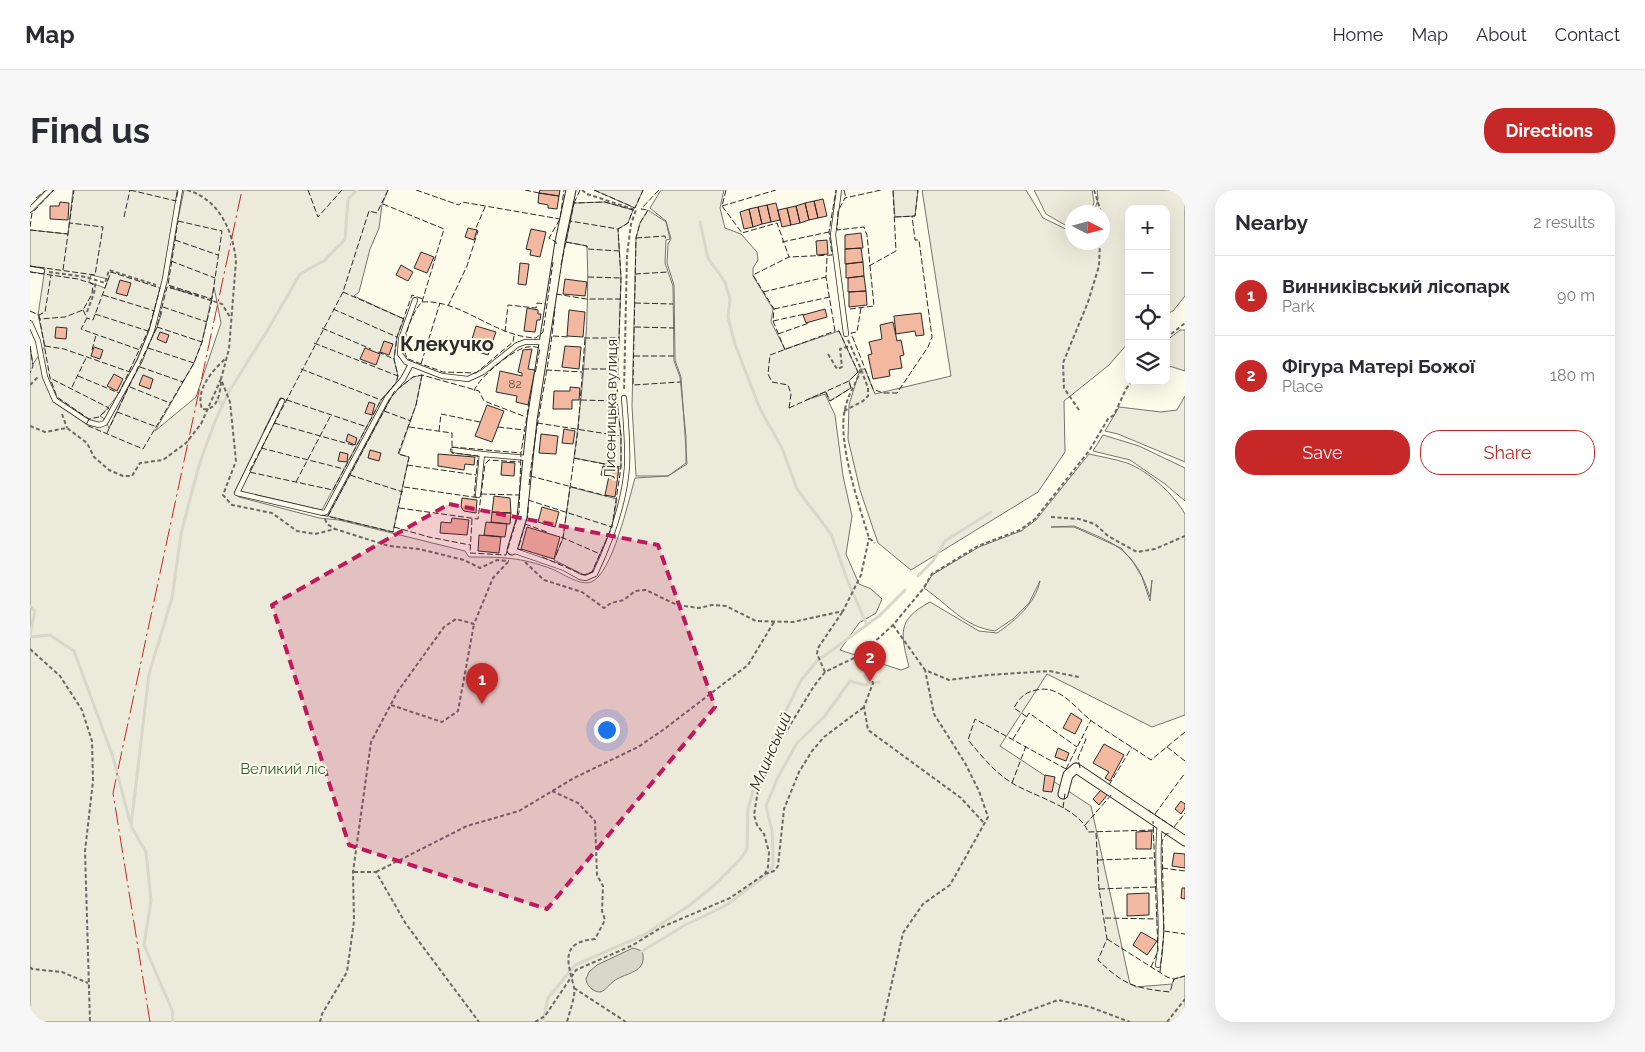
<!DOCTYPE html>
<html lang="en">
<head>
<meta charset="utf-8">
<style>
	:root { --surface:#fff; --page:#f7f7f7; --text:#2b2b33; --muted:#7c7c81; --line:#e1e1e2; --accent:#c62828 }
	body { margin:0; font-family:Raleway,sans-serif; background:var(--page); color:var(--text) }
	.controls { position:absolute; right:15px; top:15px; display:grid; overflow:hidden; border-radius:10px; box-shadow:0 5px 20px #0002 }
	.controls button { width:45px; height:45px; display:grid; place-items:center; padding:0; border:0; border-bottom:1px solid var(--line); background:var(--surface); color:var(--text); font:25px sans-serif }
	.compass { position:absolute; left:1035px; top:15px; width:45px; height:45px; border-radius:50%; background:var(--surface); box-shadow:0 5px 20px #0002; rotate:96deg }
	.you { position:absolute; left:576px; top:539px; width:18px; height:18px; margin:-12px; border:4px solid #fff; border-radius:50%; background:#1a73e8; box-shadow:0 0 0 8px #1a73e833 }
	.badge { display:grid; place-items:center; width:32px; height:32px; border-radius:50%; background:var(--accent); color:#fff; font-size:16px; font-weight:700 }
	.pin { position:absolute; translate:-50% -41px; filter:drop-shadow(0 1px 2px #0008) }
	.pin::after { content:''; position:absolute; top:26px; width:18px; height:15px; background:inherit; clip-path:polygon(0 0,100% 0,50% 100%) }
	.list { margin:0; padding:0; list-style:none }
	h2 { display:flex; justify-content:space-between; align-items:center; height:65px; margin:0; padding:0 20px; font-size:21px }
	h2 small { font-size:16px; font-weight:400; color:var(--muted) }
	.list li { display:grid; grid-template-columns:32px 1fr auto; gap:15px; align-items:center; box-sizing:border-box; height:80px; padding:0 20px; border-top:1px solid var(--line) }
	.list b { display:block; font-size:19px; white-space:nowrap }
	.list p { margin:0; font-size:16px; white-space:nowrap; color:var(--muted) }
	.list em { font-size:16px; font-style:normal; color:var(--muted) }
	.actions { display:flex; gap:10px; padding:15px 20px }
	.actions a { flex:1; padding:11px 0; border:1px solid var(--accent); border-radius:20px; text-align:center; font-size:18px; color:var(--accent) }
	.actions .main { background:var(--accent); color:#fff }
	.icon { flex:none; width:28px; height:28px; fill:none; stroke:currentColor; stroke-width:2; stroke-linecap:round; stroke-linejoin:round }
	.map { position:relative; flex:none; width:1155px; height:832px; overflow:hidden; border-radius:20px }
	header { display:flex; align-items:center; gap:30px; box-sizing:border-box; height:70px; padding:0 25px; background:var(--surface); border-bottom:1px solid var(--line) }
	header strong { font-size:24px }
	nav { display:flex; gap:28px; margin-inline-start:auto; font-size:18px }
	.intro { display:flex; align-items:center; justify-content:space-between; box-sizing:border-box; height:120px; padding:0 30px }
	h1 { margin:0; font-size:35px }
	.button { padding:12px 22px; border-radius:20px; background:var(--accent); color:#fff; font-size:18px; font-weight:700 }
	main { display:flex; gap:30px; padding:0 30px }
	aside { flex:1; background:var(--surface); border-radius:20px; box-shadow:0 5px 20px #0002 }
	.map>svg:first-child { display:block }
</style>
</head>
<body>
<header>
<strong>Map</strong>
<nav><a>Home</a><a>Map</a><a>About</a><a>Contact</a></nav>
</header>
<div class="intro"><h1>Find us</h1><a class="button">Directions</a></div>
<main>
<div class="map">
<svg width="1155" height="832" viewBox="0 0 1155 832">
	<rect width="100%" height="100%" fill="#fdfbea"/>
	<path fill="#ecebdb" stroke="#74746e" fill-rule="evenodd" d="M43,0H148L146,13L148,29L154,0H358L352,15L349,38L340,59L329,102L324,106L374,129L367,147L364,169L368,186L366,193L351,210L292,320L209,301L255,210L250,208L204,303L209,307L289,328L309,330L435,361L439,367C471,367 491,367 522,379C532,383 550,396 561,392C582,385 599,309 605,288L638,286L657,274L651,187L645,170L644,95L637,73L638,54L641,49L636,31L620,18L631,0H694L690,18L695,38L711,44L727,62L728,70L723,78V86L743,119L741,132L755,159L809,141L828,182L819,191L821,198L800,211L795,202L776,210L795,204L805,225L813,286L822,326L816,364L829,394L841,399L852,409L846,423L829,433L810,460L871,480L879,477C871,444 866,430 900,412L949,441L967,443C986,430 1005,414 1010,391L999,413L983,429L965,441C934,437 919,415 894,398L902,385L949,357L991,341L1006,330L1059,264C1072,267 1085,269 1097,273C1119,281 1144,305 1155,324V525L1122,537L1017,484L970,556L1061,616L1100,794L1106,797L1142,794L1144,789L1155,786V832H0V156L3,174L15,156L8,125L15,78L0,76V40L38,44ZM61,85L78,89L75,98L59,92ZM184,97L191,133L166,207L125,241L164,173L172,152ZM126,119L132,122L127,137L79,238L75,229L70,226C98,199 114,155 126,119ZM1044,336C1087,354 1105,360 1120,407L1122,390L1120,411L1112,387L1103,372L1091,358L1044,337H1021Z
		M564,0H613L605,18Z
		M863,0H888L885,26L865,27Z
		M892,0H996L1013,28L1042,42V52H1072V22H1064L1068,9L1067,0H1155V106L1143,121L1136,124V19H1099V152L1079,175L1034,211L1035,262L1008,302L881,380L848,353L830,300L818,249L819,215L830,179H835L845,204L921,186Z
		M1004,0H1062L1064,12L1061,22H1042V39L1016,24Z
		M575,12L603,20L598,33L588,39L591,88L587,211L591,246V277L544,268C553,198 560,126 557,56L536,52L544,13Z
		M618,20L636,32L640,49L636,50L635,73L643,96L644,171L650,187L656,247V273L638,286H606L602,216L606,48L610,33Z
		M1150,140H1155V181L1136,175V151Z
		M392,185L386,215L369,264L379,267L363,342L298,326L364,202L383,187Z
		M1155,206V272L1088,244L1075,241L1089,217L1131,222L1147,220Z
		M1073,245L1109,256L1155,278V311L1135,294L1100,270L1063,261Z
		M540,297L587,309L582,337L562,382L554,385L524,370L533,348Z"/>
	<path fill="#d8d7c9" stroke="#74746e" d="M603,758L612,761C618,781 600,782 587,789C577,794 574,808 562,799C558,796 557,794 556,789L559,782L567,775Z"/>
	<g fill="none" stroke-linecap="round" stroke-linejoin="round">
		<path stroke="#d8d7c9" stroke-width="3" d="M670,32L678,68L695,92L700,109L698,127L705,154L730,219L752,258L767,299L801,344L818,392L837,435
			M187,208L192,215
			M888,386L903,371L915,351L961,322
			M0,416L5,421L0,445
			M0,447L20,445L44,461L83,567L100,632
			M837,495L839,493L835,485L841,489
			M609,763L655,735L695,716L739,683L743,675V662L742,641L736,616L748,587L767,553L794,527L820,491L834,495L849,492
			M143,832L142,820L114,755L121,710L116,662L101,636L119,484L142,408L151,344L169,275L184,234L198,203L237,141L270,84L295,70L315,49L318,9L327,0
			M513,832L518,808L545,775L614,745L660,715L688,692L712,667L717,659L718,619L725,593L739,556L771,490L787,471L849,426L875,400"/>
	</g>
	<path fill="#f2b8a0" stroke="#2b2b2b" d="M510,0H530L529,6L509,3Z
		M509,3L529,6L527,19L518,18V15L508,13Z
		M793,9L797,26L788,28L784,11Z
		M784,11L788,28L779,30L775,13Z
		M30,12L39,13L38,30L20,29V16H29Z
		M746,13L750,30L741,32L737,15Z
		M775,13L779,30L770,33L766,16Z
		M737,15L741,32L732,34L728,17Z
		M766,16L770,33L761,35L757,18Z
		M728,17L732,34L723,37L719,19Z
		M757,18L761,35L752,37L748,20Z
		M719,19L723,37L714,39L710,22Z
		M438,38L447,40L444,50L435,47Z
		M501,39L516,42L510,67L500,65L501,60L496,59Z
		M831,43L833,58L815,59V45Z
		M797,50L798,64L787,65L786,51Z
		M831,58L833,72L815,74V59Z
		M391,62L404,67L397,83L384,78Z
		M833,72L834,86L816,88V74Z
		M490,73L499,74L496,95L488,94Z
		M371,75L383,82L378,91L366,85Z
		M834,86L836,101L818,102V88Z
		M535,89L557,92L555,106L533,104Z
		M90,90L101,93L97,106L86,103Z
		M836,101L837,115L819,117V102Z
		M497,118L508,120V124H511L510,130H507L505,142L494,141Z
		M795,119L797,127L776,133L773,125Z
		M539,120L555,122L553,147L537,146Z
		M891,123L894,145L886,146L885,141L866,144L864,126Z
		M863,132L867,151L871,150L874,165L870,166L872,178L859,180L860,186L843,189L838,165L842,164L839,152L852,149L850,135Z
		M446,136L466,142L458,165L439,159Z
		M26,137L37,138L36,149L25,148Z
		M130,142L139,145L136,153L127,149Z
		M354,151L363,154L359,165L350,162Z
		M535,156L551,157L549,179L532,177Z
		M64,157L73,160L70,169L61,166Z
		M335,158L350,164L346,175L330,169Z
		M502,159L498,179L505,180L498,215L486,212L487,206L466,202L470,181L492,186V183L488,182L493,160Z
		M84,184L93,189L87,201L77,196Z
		M113,185L123,189L120,199L109,195Z
		M540,197L550,198L549,210H542V219H523L524,201H540Z
		M339,212L345,214L342,225L335,223Z
		M580,213H586L585,223H579Z
		M457,215L474,221L462,252L445,246Z
		M534,239L545,241L543,254L532,253Z
		M318,244L327,248L325,255L316,251Z
		M511,244L528,246L526,264L509,263Z
		M340,260L351,263L349,271L338,268Z
		M310,262L318,264L317,272L308,271Z
		M408,264L445,267L444,275L435,274L434,280L408,276Z
		M472,272L485,273L484,286L471,285Z
		M573,276L589,278L585,307L575,305L579,286L571,285Z
		M464,306L480,308L481,323L462,322Z
		M432,308L447,310L446,323L434,321L431,317Z
		M512,317L529,322L525,337L508,332Z
		M462,322L481,323L480,334L461,332Z
		M422,328L439,330L437,345L410,343L411,332L421,333Z
		M456,332L477,334L475,347L454,345Z
		M497,337L530,347L524,369L491,359Z
		M449,345L471,347L469,363L448,361Z
		M1041,523L1052,530L1045,544L1033,538Z
		M1074,554L1094,565L1080,591L1075,588L1079,582L1063,573Z
		M1028,558L1039,563L1036,571L1025,567Z
		M1015,585L1025,587L1022,602L1013,601Z
		M1072,599L1078,604L1069,615L1063,609Z
		M1151,611L1155,614V618L1151,624L1145,619Z
		M1122,641L1121,659H1106V642Z
		M1144,663L1155,664V678L1142,676Z
		M1152,698H1155V709L1151,708Z
		M1119,703V725L1097,726V704Z
		M1111,742L1127,751L1117,765L1103,755Z"/>
	<g fill="none" stroke-linecap="round" stroke-linejoin="round">
		<defs>
			<path id="service" d="M809,0L803,45L816,144
				M0,20L20,0
				M0,79L12,81
				M385,110L371,149L370,164L376,172L412,186L438,189L453,182L487,155L495,152H515
				M0,133L8,151L15,187L25,210L58,232L69,235L75,233L110,170L122,140L135,89L150,0
				M252,211L207,303L293,323L296,322L357,208L373,189L381,174
				M423,260L452,264
				M448,305L452,264L497,268
				M482,360L534,378L550,387L556,388L565,384C581,350 594,315 597,277C598,255 596,231 594,208
				M1128,775C1136,731 1124,681 1130,635"/>
			<path id="minor" d="M482,360L492,327L502,230L530,52L541,0
				M1033,604L1038,585L1046,578L1155,651"/>
		</defs>
		<use href="#service" stroke="#2b2b2b" stroke-width="6"/>
		<use href="#minor" stroke="#2b2b2b" stroke-width="11"/>
		<path stroke="#6a6964" stroke-width="2" stroke-dasharray="4 2.5" stroke-linecap="butt" d="M157,0C189,9 203,41 206,71L199,159L191,189
			M552,0L557,4L606,20L601,34L597,65L594,201
			M1064,0L1071,22
			M19,82L56,87L75,93L79,80L126,95
			M140,97L192,114L200,127
			M57,122L64,103L66,90
			M1136,148L1155,133
			M818,150L831,179C827,192 818,204 815,219C807,251 829,315 839,348L845,353
			M798,164L807,179L812,177L810,159L820,156
			M191,192C190,203 188,221 172,219C165,199 183,180 197,167
			M0,195L8,187
			M1049,220L1034,198L1033,173L1058,112L1069,76L1070,52
			M814,221L833,211L838,206V198L831,179
			M32,224L37,238
			M0,236L15,242L37,238L57,253L64,267L79,280L93,286H102L110,273L133,270L156,253L171,234L191,189L200,212L206,271L193,305L202,315L242,323L267,341L285,344L305,339L359,356L389,359L434,370L450,378L467,370L479,371
			M1021,327L1049,329L1065,334L1078,346L1107,362L1125,359L1155,346
			M295,329L297,334L305,339
			M495,372L514,390L552,402L574,418L581,413L594,410L605,401L616,400L647,415L669,418L682,415L696,416L726,431L763,432L813,421L831,385L839,348
			M863,435L895,480L919,490L958,485L1019,481L1049,487
			M0,459L30,486L52,520L62,551L63,591L55,661L60,832
			M835,460L836,478L843,493L834,517L838,540L931,608L954,633
			M795,482L787,464L788,458L813,421
			M361,515L412,532L428,521L444,434
			M522,601L548,613L565,631L567,685L573,696L572,721L575,730L565,749C529,752 538,773 544,797C546,806 539,823 537,832
			M324,682H346L376,734L449,832
			M346,682L437,636L489,621L544,588L608,557L633,540L718,475L744,432
			M735,684L744,681L748,676L754,619L769,582L782,561L794,547L834,517
			M0,777L2,779L32,782L58,793
			M544,798L596,832
			M290,832L292,824L317,782L324,731L323,682L341,552L368,501L414,437L426,429L444,434L463,388L478,372
			M505,832L515,826L546,780L603,755L632,737L700,708L735,684L738,677L739,662L734,644L727,635L724,625L728,600L754,545L784,496L795,482L830,465L863,435L893,399L902,384L948,356L990,340L1005,329L1059,261L1078,229L1084,225L1096,199L1102,191
			M853,832L873,743L893,714L920,695L958,627L949,601L935,573L904,524L895,480
			M968,832L1028,810L1060,817L1100,832
			M1137,832L1155,809"/>
		<use href="#service" stroke="#fdfbea" stroke-width="4.5"/>
		<use href="#minor" stroke="#fdfbea" stroke-width="9"/>
		<path stroke="#2b2b2b" stroke-width="1" stroke-dasharray="6 2.5" stroke-linecap="butt" d="M3,0L6,8L16,0
			M100,0L146,11L148,0
			M278,0L288,27L312,0
			M358,0L347,23L339,21L313,102L219,282L303,300L351,210L366,193L368,186L364,169L367,147L382,105L393,109
			M386,0L429,15L432,12L530,29
			M495,0L509,3
			M564,0L605,18L613,0
			M629,0L611,19L618,20L610,33L606,48L603,195L650,192
			M696,0L692,16L712,43L747,33L759,67
			M814,0L816,8
			M544,13L550,0
			M353,14L414,39L392,112C382,121 368,158 378,169L413,182L446,183L483,152L484,146
			M692,16L746,0
			M94,27L100,0
			M865,27L885,26L888,0
			M148,31L192,41L182,109L138,95Z
			M0,37L2,23L24,0
			M0,40L38,44
			M606,48L635,46L636,50
			M145,50L188,65
			M536,52L557,56V59L590,61
			M752,52L799,42
			M526,54V52L519,48L530,29L534,0
			M141,71L185,88
			M531,75L544,13L575,12L603,20L598,33L588,39L540,31
			M0,76L65,85L73,37L40,33
			M839,76L866,61L863,0
			M33,80L44,0
			M0,82L48,89L63,94L62,104L53,120L35,127L10,129
			M605,84L638,82
			M558,87L591,88
			M313,102L374,129
			M733,102L796,87
			M526,104L556,109H590
			M73,105L125,121
			M392,112C431,109 465,147 506,148L513,142L523,72
			M605,113L643,114
			M418,116L437,76L448,41L446,38L455,17
			M133,117L177,132
			M831,118L827,142L821,143L843,199L853,203H867L898,157L902,147L889,50H885L882,26
			M303,119L367,147
			M744,119L800,107
			M820,119L844,116L837,45L834,37L807,40L808,21L815,8L851,0
			M53,120L57,128L51,139L110,160
			M0,121L9,125L15,122L21,85
			M65,124L118,141
			M9,125L20,188L27,207L59,229L69,227L79,218L20,188
			M743,131L775,124
			M127,137L172,152
			M605,137L644,138
			M292,138L341,159
			M475,142L478,115L506,118L507,113L516,114
			M748,144L779,133
			M523,146L539,147
			M554,148H589
			M284,153L368,186
			M0,156L3,176L0,183
			M15,156L34,159L100,182
			M118,158L164,173
			M62,160L66,145
			M755,160L743,131L744,119L723,85L759,67L802,65L799,42L806,0
			M348,162L364,169
			M604,166H644
			M391,174L410,113
			M110,177L153,192
			M271,179L351,210
			M553,179H587
			M516,180L553,182
			M48,186L89,203L119,139L130,98L81,82L63,130L57,128
			M42,197L56,168
			M100,197L140,213
			M444,201C448,188 484,158 498,157C502,156 506,157 510,158L505,184
			M796,202L800,211L821,198L819,191
			M551,210L587,211
			M759,218L819,191L828,182L809,141H805L796,87L797,67
			M759,218L761,204L758,195L742,192L738,184L740,165L805,141
			M354,221L381,231
			M87,222L127,237
			M59,229L56,235L113,259L164,173L172,152L182,110L178,109
			M244,233L326,256
			M507,233L591,246
			M379,237L422,243V263L448,266L444,307
			M468,237L494,240
			M234,241L251,208L337,237
			M409,241L411,224L450,232
			M77,243L127,137L137,97L169,106
			M422,257L491,263
			M231,258L314,279
			M544,268L589,277
			M377,275L446,285
			M320,285L373,302
			M500,286L577,306
			M266,292L301,225
			M499,295C505,235 520,177 525,117
			M374,297L450,308
			M451,304L489,305
			M498,310L582,337
			M369,318L448,329L455,274L459,270L490,272
			M292,325L363,342L379,267L368,264L386,215L392,185
			M298,326L364,202L383,187L392,185L449,201L454,211L496,227
			M442,329L440,363L476,365L489,322L491,263L499,213
			M495,334L517,342
			M364,337L399,347L440,355
			M531,347L570,364
			M493,360L488,359L498,325V315
			M526,365L533,348L548,240L555,148
			M512,367L554,385L562,382L582,337L591,277V246L587,211L591,88L588,39
			M997,527L984,518C990,507 994,503 1006,500C1031,494 1046,520 1063,532C1082,545 1102,557 1121,570L1155,542
			M983,549L999,523L1047,557
			M1137,557L1155,571
			M1050,578L1048,568L1056,549L1052,547
			M1036,579L945,529L938,550C952,566 964,582 982,593C1003,606 1050,618 1058,642L1124,640
			M1036,579L1061,530
			M982,593L996,556
			M1079,595L1102,557
			M1033,618L1035,603
			M1118,620L1143,637
			M1125,624L1155,583
			M1055,635L1082,604
			M1144,637L1155,623
			M1066,643L1069,699L1077,749L1068,770C1094,795 1104,798 1140,802L1144,789
			M1068,670L1123,668
			M1132,678L1155,681
			M1069,699L1125,697
			M1075,728L1127,729
			M1134,741L1155,744
			M1077,749L1137,787L1144,789L1155,786
			M1121,777L1128,761L1123,631
			M1130,782L1134,741L1132,651L1136,644L1141,643"/>
		<path stroke="#c62828" stroke-width="1" stroke-dasharray="18 4 2.5 4" stroke-linecap="butt" d="M120,832L83,603L212,0"/>
	</g>
	<path fill="#c2185b" fill-opacity="0.2" stroke="#c2185b" stroke-width="4" stroke-dasharray="10 6" stroke-linejoin="round" d="M419,314L628,355L685,517L517,719L319,655L242,415Z"/>
	<g text-anchor="middle" stroke-width="4" stroke-linejoin="round" paint-order="stroke">
		<g font-size="12" fill="#5d4e48">
			<text x="485" y="198">82</text>
		</g>
		<g font-size="15" fill="#2b2b2b" stroke="#fdfbea">
			<text transform="translate(581 219) rotate(-89)" y="5">Лисеницька вулиця</text>
		</g>
		<g font-size="15" fill="#34623c" stroke="#fdfbea">
			<text x="253" y="584">Великий ліс</text>
		</g>
		<g font-size="16" font-style="italic" fill="#2b2b2b" stroke="#fdfbea">
			<text transform="translate(740 561) rotate(-67)" y="6">Млинський</text>
		</g>
		<g font-size="20" font-weight="bold" fill="#2b2b2b" stroke="#fdfbea">
			<text x="417" y="161">Клекучко</text>
		</g>
	</g>
</svg>
<div class="controls">
<button>+</button>
<button>−</button>
<button><svg class="icon" aria-label="locate" viewBox="0 0 24 24"><circle cx="12" cy="12" r="6"/><path d="M12 2v4M12 18v4M2 12h4M18 12h4"/></svg></button>
<button><svg class="icon" aria-label="layers" viewBox="0 0 24 24"><path d="M12 4l9 5-9 5-9-5zM3 14l9 5 9-5"/></svg></button>
</div>
<svg class="compass" viewBox="-18 -18 36 36"><path d="M0-13l5 13h-10z" fill="#e53935"/><path d="M0 13l5-13h-10z" fill="#7c7c81"/></svg>
<div class="you"></div>
<div class="pin badge" style="left:452px;top:514px">1</div>
<div class="pin badge" style="left:840px;top:492px">2</div>
</div>
<aside>
<h2>Nearby<small>2 results</small></h2>
<ul class="list">
<li><span class="badge">1</span><div><b>Винниківський лісопарк</b><p>Park</p></div><em>90 m</em></li>
<li><span class="badge">2</span><div><b>Фігура Матері Божої</b><p>Place</p></div><em>180 m</em></li>
</ul>
<div class="actions"><a class="main">Save</a><a>Share</a></div>
</aside>
</main>
</body>
</html>
